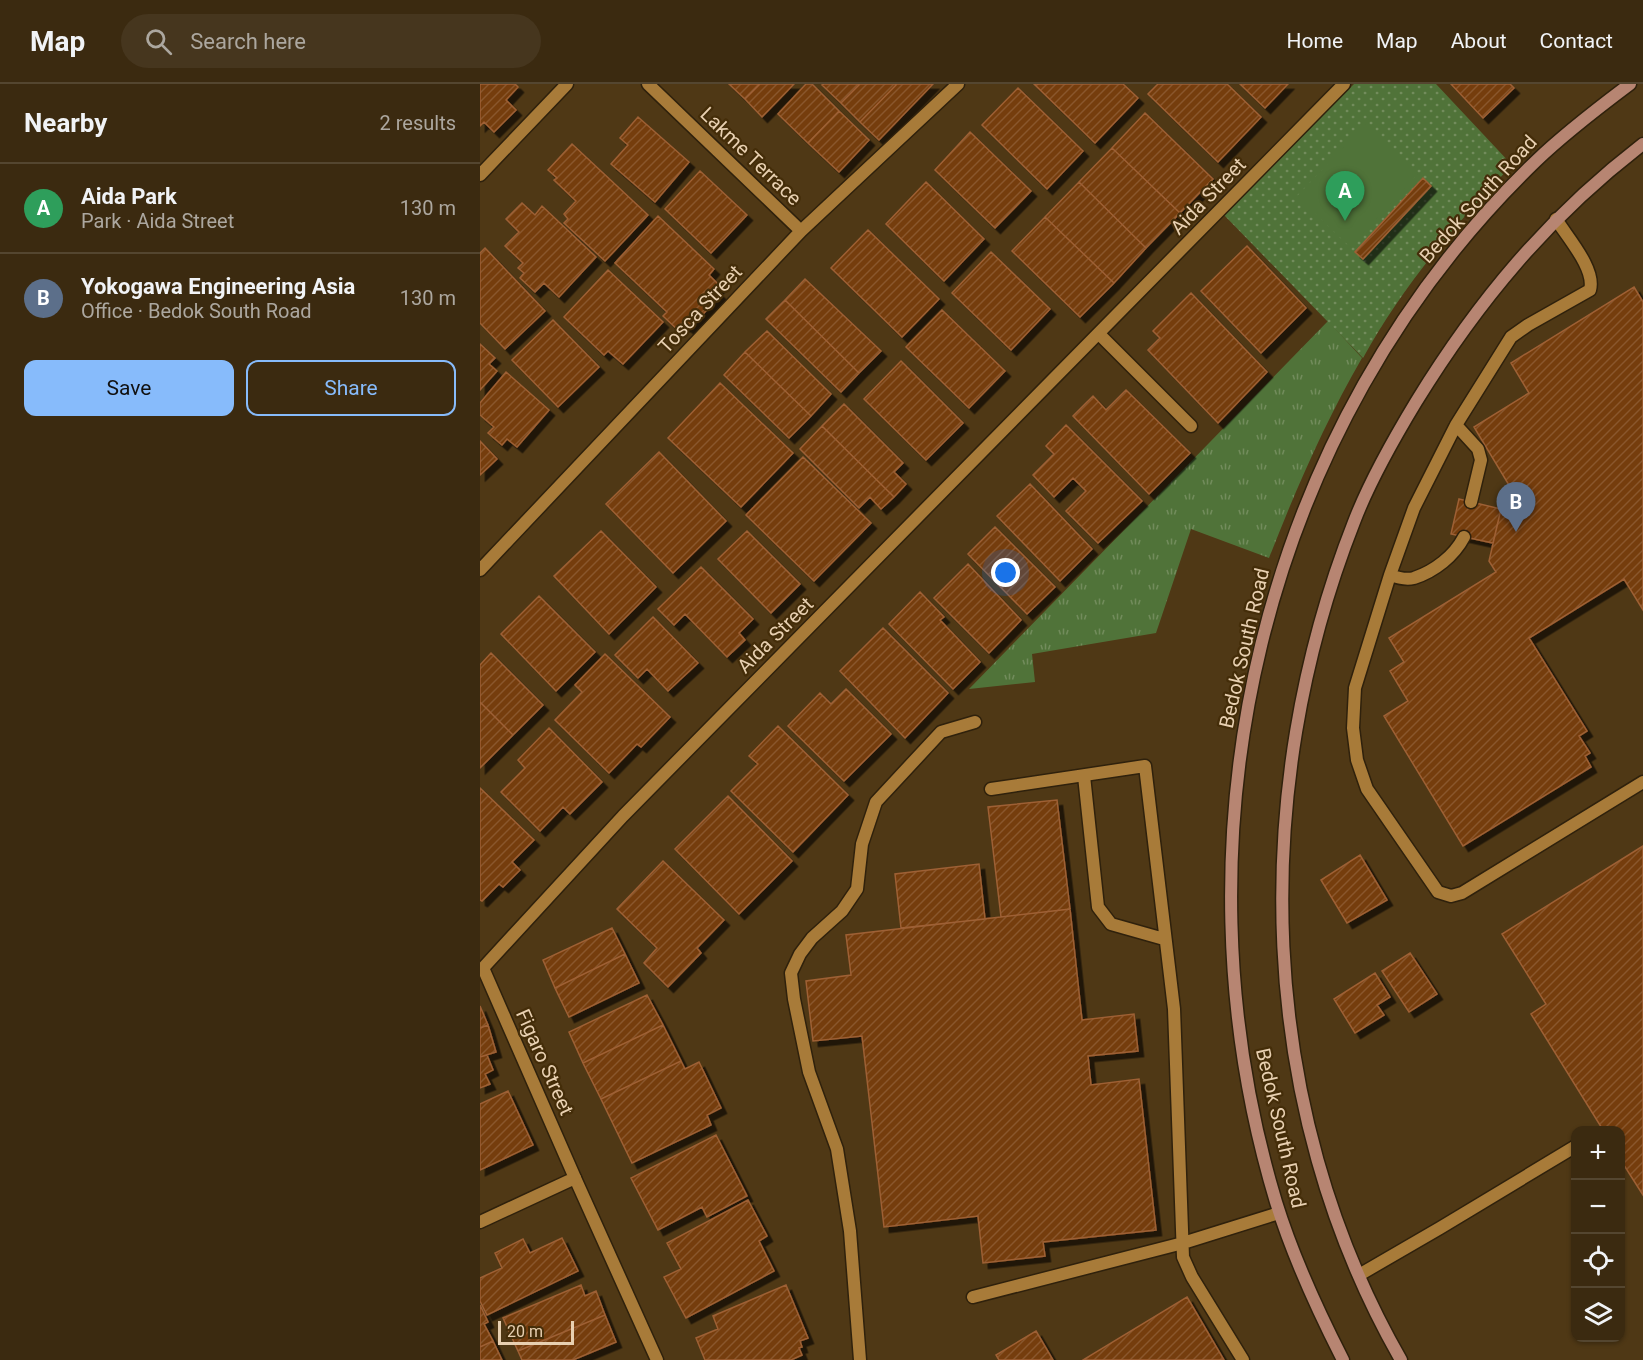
<!DOCTYPE html>
<html lang="en">
<head>
<meta charset="utf-8">
<style>
	:root { --surface:#3b2a10; --page:#46361e; --text:#f1f3f6; --muted:#aca79f; --line:#544630; --accent:#87bbfb }
	body { margin:0; font-family:Roboto,sans-serif; background:var(--page); color:var(--text) }
	.controls { position:absolute; right:18px; bottom:18px; display:grid; overflow:hidden; border-radius:12px; box-shadow:0 2px 4px #0004 }
	.controls button { width:54px; height:54px; display:grid; place-items:center; padding:0; border:0; border-bottom:2px solid var(--line); background:var(--surface); color:var(--text); font:30px sans-serif }
	.scale { position:absolute; left:18px; bottom:15px; width:76px; box-sizing:border-box; padding-left:6px; border:3px solid #e8d0b1; border-top:0; font-size:16px; line-height:21px; white-space:nowrap; color:#e8d0b1; -webkit-text-stroke:4px #442d09; paint-order:stroke }
	.you { position:absolute; left:526px; top:489px; width:21px; height:21px; margin:-15px; border:4px solid #fff; border-radius:50%; background:#1a73e8; box-shadow:0 0 0 9px #1a73e833 }
	.badge { display:grid; place-items:center; width:39px; height:39px; border-radius:50%; background:var(--accent); color:#fff; font-size:20px; font-weight:700 }
	.pin { position:absolute; translate:-50% -50px; filter:drop-shadow(0 2px 3px #0008) }
	.pin::after { content:''; position:absolute; top:32px; width:21px; height:18px; background:inherit; clip-path:polygon(0 0,100% 0,50% 100%) }
	.list { margin:0; padding:0; list-style:none }
	h2 { display:flex; justify-content:space-between; align-items:center; height:78px; margin:0; padding:0 24px; font-size:26px }
	h2 small { font-size:20px; font-weight:400; color:var(--muted) }
	.list li { display:grid; grid-template-columns:39px 1fr auto; gap:18px; align-items:center; box-sizing:border-box; height:90px; padding:0 24px; border-top:2px solid var(--line) }
	.list b { display:block; font-size:22px; white-space:nowrap }
	.list p { margin:0; font-size:20px; white-space:nowrap; color:var(--muted) }
	.list em { font-size:20px; font-style:normal; color:var(--muted) }
	.actions { display:flex; gap:12px; padding:18px 24px }
	.actions a { flex:1; padding:14px 0; border:2px solid var(--accent); border-radius:12px; text-align:center; font-size:21px; color:var(--accent) }
	.actions .main { background:var(--accent); color:#111 }
	.icon { flex:none; width:33px; height:33px; fill:none; stroke:currentColor; stroke-width:2; stroke-linecap:round; stroke-linejoin:round }
	.map { position:relative; flex:none; width:1163px; height:1276px; overflow:hidden }
	header { display:flex; align-items:center; gap:36px; box-sizing:border-box; height:84px; padding:0 30px; background:var(--surface); border-bottom:2px solid var(--line) }
	header strong { font-size:28px }
	nav { display:flex; gap:33px; margin-inline-start:auto; font-size:21px }
	.search { width:420px; height:54px; background:var(--page); display:flex; align-items:center; gap:15px; box-sizing:border-box; padding:0 21px; border-radius:33px; color:var(--muted); font-size:22px }
	main { display:flex }
	aside { flex:1; background:var(--surface) }
	.map>svg:first-child { display:block }
</style>
</head>
<body>
<header>
<strong>Map</strong>
<div class="search"><svg class="icon" aria-label="search" viewBox="0 0 24 24"><circle cx="10" cy="10" r="6"/><path d="M15 15l6 6"/></svg>Search here</div>
<nav><a>Home</a><a>Map</a><a>About</a><a>Contact</a></nav>
</header>
<main>
<aside>
<h2>Nearby<small>2 results</small></h2>
<ul class="list">
<li><span class="badge" style="background:#2e9e5b">A</span><div><b>Aida Park</b><p>Park · Aida Street</p></div><em>130 m</em></li>
<li><span class="badge" style="background:#5c6f8a">B</span><div><b>Yokogawa Engineering Asia</b><p>Office · Bedok South Road</p></div><em>130 m</em></li>
</ul>
<div class="actions"><a class="main">Save</a><a>Share</a></div>
</aside>
<div class="map">
<svg width="1163" height="1276" viewBox="0 0 1163 1276">
	<defs>
		<pattern id="grass-tufts" width="24" height="20" patternUnits="userSpaceOnUse" patternTransform="scale(1.5)"><rect width="24" height="20" fill="#507339"/><path d="M3 7l-1-3M5 7V3M7 7l1-3M15 17l-1-3M17 17v-4M19 17l1-3" fill="none" stroke="#728c5c"/></pattern>
		<pattern id="park-dots" width="8" height="8" patternUnits="userSpaceOnUse" patternTransform="scale(1.5)"><rect width="8" height="8" fill="#507339"/><path d="M2 2h.1M6 6h.1" fill="none" stroke="#728c5c" stroke-width="1.8" stroke-linecap="round"/></pattern>
		<pattern id="building-hatch" width="6" height="6" patternUnits="userSpaceOnUse" patternTransform="scale(1.5)"><rect width="6" height="6" fill="#753c0c"/><path d="M-1 1l2-2M0 6l6-6M5 7l2-2" fill="none" stroke="#89572d"/></pattern>
		<filter id="shadow"><feDropShadow dx="5.5" dy="5.5" stdDeviation="0" flood-color="#0009"/></filter>
	</defs>
	<rect width="100%" height="100%" fill="#4f3815"/>
	<path fill="url(#grass-tufts)" d="M848,237L882,274C845,338 816,405 789,474L711,445L676,549L552,570L555,598L489,605Z"/>
	<path fill="url(#park-dots)" d="M874,0H956L1032,81C976,139 922,203 883,274L744,131Z"/>
	<path fill="#507339" d="M886,40L938,90L870,163L817,112Z"/>
	<path fill="url(#building-hatch)" stroke="#9e6034" stroke-width="1.5" filter="url(#shadow)" d="M0,0H35L38,3L26,16L36,26L14,48L4,38L0,42Z
		M249,0H280L265,15Z
		M280,0H314L282,33L265,15Z
		M326,0H332L359,27L328,59L298,30Z
		M344,0H380L361,19L342,1Z
		M380,0H417L380,38L361,19Z
		M417,0H453L399,56L380,38Z
		M554,0H643L658,14L615,59Z
		M678,0H747L781,33L738,78L668,10Z
		M760,0H808L785,24Z
		M971,0H1030L1034,4L1003,34Z
		M538,4L603,67L567,105L502,41Z
		M359,27L389,56L359,88L328,59Z
		M665,29L733,95L700,129L632,64Z
		M158,33L209,78L175,118L131,80L148,61L140,54Z
		M490,48L551,107L515,144L455,86Z
		M92,60L168,131L125,177L84,139L88,135L84,130L96,117L74,96L77,94L68,86Z
		M632,64L700,129L666,164L599,98Z
		M220,87L267,131L231,169L185,125Z
		M943,94L951,102L883,175L875,168Z
		M446,98L504,155L464,197L406,140Z
		M599,98L666,164L634,199L565,133Z
		M42,119L55,131L62,122L116,173L79,213L64,199L55,208L40,194L44,189L38,184L43,179L25,162L39,148L26,135Z
		M178,132L234,185L229,191L240,202L236,206L241,211L209,245L204,241L199,247L183,232L187,228L135,179Z
		M565,133L634,199L600,233L532,167Z
		M388,146L459,215L422,253L351,184Z
		M767,162L826,224L781,269L721,207Z
		M5,164L65,227L25,265L0,239V169Z
		M511,168L570,225L531,266L472,209Z
		M128,186L183,238L143,280L128,267L124,271L84,233Z
		M325,195L401,267L379,289L305,216Z
		M1154,203L1163,218V526L1144,495L1049,554L1107,647L1099,652L1110,669L1105,672L1111,683L983,762L904,632L928,617L910,587L924,578L909,554L1016,488L1009,477L1021,425L1023,419L1035,411L994,343L1049,309L1031,279Z
		M711,209L787,288L738,339L668,266L680,254L673,247Z
		M305,216L379,289L361,308L286,235Z
		M462,226L525,287L489,324L426,263Z
		M73,236L119,283L78,323L32,276Z
		M287,247L351,310L331,332L265,268Z
		M0,260L15,274L9,280L17,287L0,306Z
		M265,268L331,332L309,354L244,291Z
		M421,277L483,339L446,376L384,315Z
		M26,288L69,326L37,363L27,355L22,361L8,349L14,343L0,331V319Z
		M240,299L313,369L261,423L188,354Z
		M646,306L710,369L669,410L593,332L613,312L626,326Z
		M364,320L423,379L414,388L426,400L414,413L342,342Z
		M586,341L662,417L618,459L586,427L606,407L593,394L574,413L553,391L574,370L566,362Z
		M342,342L414,413L401,425L390,413L379,424L320,365Z
		M0,357L17,375L0,391Z
		M179,368L246,437L193,489L126,420Z
		M323,373L391,439L334,497L266,431Z
		M550,400L612,465L580,497L517,432Z
		M979,415L1021,425L1013,459L971,450Z
		M515,443L575,503L547,530L488,470Z
		M121,447L176,503L129,550L74,492Z
		M267,447L320,500L291,529L238,475Z
		M488,480L541,536L509,569L454,514Z
		M221,483L273,535L259,549L265,556L247,573L205,530L194,541L178,525Z
		M440,508L464,533L460,536L500,578L473,605L409,540Z
		M59,512L115,568L76,607L21,550Z
		M173,533L218,579L188,607L167,585L158,594L135,571Z
		M403,544L468,609L425,654L360,587Z
		M11,569L63,621L33,651L0,618V581Z
		M125,570L190,633L161,663L157,660L129,689L75,636L102,608L95,601Z
		M366,605L411,650L364,697L308,642L340,609L351,620Z
		M0,618L33,651L0,684Z
		M298,642L368,711L313,768L251,707L278,680L269,672Z
		M69,644L122,698L90,730L83,723L60,747L21,708L45,684L38,676Z
		M0,704L54,756L32,778L40,786L23,803L19,800L2,817L0,816Z
		M248,712L312,777L259,830L195,765Z
		M577,716L590,825L521,833L508,723Z
		M1163,762V1111L1140,1075V1046H1123L1051,930L1066,920L1022,850Z
		M880,771L907,816L867,839L841,796Z
		M183,777L244,836L217,864L221,869L188,903L164,879L177,864L137,825Z
		M499,780L505,835L421,844L415,790Z
		M590,825L602,936L654,930L658,967L608,972L611,1001L659,995L676,1146L563,1158L565,1172L503,1179L498,1132L404,1143L382,952L333,957L326,897L371,891L366,851Z
		M132,844L145,870L75,904L63,876Z
		M930,869L957,910L929,928L902,887Z
		M145,870L159,899L89,933L75,904Z
		M895,889L910,913L897,921L904,931L875,949L854,915Z
		M167,911L183,941L103,979L89,948Z
		M0,922L8,941L0,944Z
		M8,941L16,968L0,973V944Z
		M183,941L201,977L121,1015L103,979Z
		M7,971L13,986L5,990L10,1000L0,1004V973Z
		M201,977L205,985L219,978L241,1024L227,1031L231,1041L152,1079L121,1015Z
		M28,1007L53,1061L0,1086V1020Z
		M236,1051L267,1112L227,1133L222,1123L178,1146L151,1094Z
		M268,1116L287,1152L279,1157L294,1187L206,1234L184,1193L201,1185L187,1159Z
		M82,1154L98,1187L7,1231L0,1217V1194L22,1184L15,1169L43,1155L50,1169Z
		M101,1201L105,1212L116,1207L125,1231L38,1267L23,1234Z
		M306,1201L328,1254L320,1257L322,1263L319,1264L322,1271L311,1276H225L216,1254L238,1245L233,1232Z
		M707,1213L744,1276H603Z
		M0,1221L8,1238L4,1240L13,1257L0,1263Z
		M125,1231L136,1258L93,1276H42L38,1267Z
		M556,1247L573,1276H519L516,1271Z
		M13,1257L22,1276H0V1263Z"/>
	<g fill="none" stroke-linecap="round" stroke-linejoin="round">
		<defs>
			<path id="service" d="M1076,135C1087,153 1116,185 1110,206L1048,241L1031,253L976,341L934,424L910,491L875,604L873,644L877,676L887,705L958,808L971,812L982,809L1163,698
				M976,341L998,365L1001,376L991,418
				M910,491C918,494 926,496 934,494C955,487 974,472 984,453
				M604,692L618,823L631,840L684,855
				M511,705L665,682L694,925L703,1173L712,1193L763,1276
				M879,1191L960,1144L1096,1062
				M493,1213L703,1159L799,1129
				M380,1276L370,1147L357,1065L329,988L314,915L311,889L320,870L332,854L362,827L377,805L382,760L396,718L461,648L495,638"/>
			<path id="minor" d="M168,0L321,147
				M0,91L87,0
				M619,250L711,342
				M0,486L321,147L478,0
				M95,1094L177,1276"/>
			<path id="tertiary" d="M0,1138L95,1094L3,884L143,732L864,0"/>
			<path id="secondary" d="M863,1276C837,1225 813,1173 796,1118C686,754 780,343 1056,77C1085,49 1118,24 1150,0
				M921,1276C776,1023 768,707 874,438C890,396 913,356 936,318C998,217 1068,133 1163,60"/>
		</defs>
		<use href="#service" stroke="#2f210c" stroke-width="15"/>
		<use href="#minor" stroke="#2f210c" stroke-width="15"/>
		<use href="#tertiary" stroke="#2f210c" stroke-width="15"/>
		<use href="#secondary" stroke="#2f210c" stroke-width="15"/>
		<use href="#service" stroke="#a87b39" stroke-width="12"/>
		<use href="#minor" stroke="#a87b39" stroke-width="12"/>
		<use href="#tertiary" stroke="#a87b39" stroke-width="12"/>
		<use href="#secondary" stroke="#b78572" stroke-width="12"/>
	</g>
	<g text-anchor="middle" stroke-width="4.5" stroke-linejoin="round" paint-order="stroke">
		<g font-size="20" fill="#e8d0b1" stroke="#442d09">
			<text transform="translate(271 72) rotate(44)" y="7">Lakme Terrace</text>
			<text transform="translate(728 112) rotate(-46)" y="7">Aida Street</text>
			<text transform="translate(998 115) rotate(-48)" y="7">Bedok South Road</text>
			<text transform="translate(220 225) rotate(-47)" y="7">Tosca Street</text>
			<text transform="translate(295 551) rotate(-45)" y="7">Aida Street</text>
			<text transform="translate(764 564) rotate(-77)" y="7">Bedok South Road</text>
			<text transform="translate(65 978) rotate(66)" y="7">Figaro Street</text>
			<text transform="translate(801 1044) rotate(77)" y="7">Bedok South Road</text>
		</g>
	</g>
</svg>
<div class="controls">
<button>+</button>
<button>−</button>
<button><svg class="icon" aria-label="locate" viewBox="0 0 24 24"><circle cx="12" cy="12" r="6"/><path d="M12 2v4M12 18v4M2 12h4M18 12h4"/></svg></button>
<button><svg class="icon" aria-label="layers" viewBox="0 0 24 24"><path d="M12 4l9 5-9 5-9-5zM3 14l9 5 9-5"/></svg></button>
</div>
<div class="scale">20 m</div>
<div class="you"></div>
<div class="pin badge" style="left:865px;top:137px;background:#2e9e5b">A</div>
<div class="pin badge" style="left:1036px;top:448px;background:#5c6f8a">B</div>
</div>
</main>
</body>
</html>
